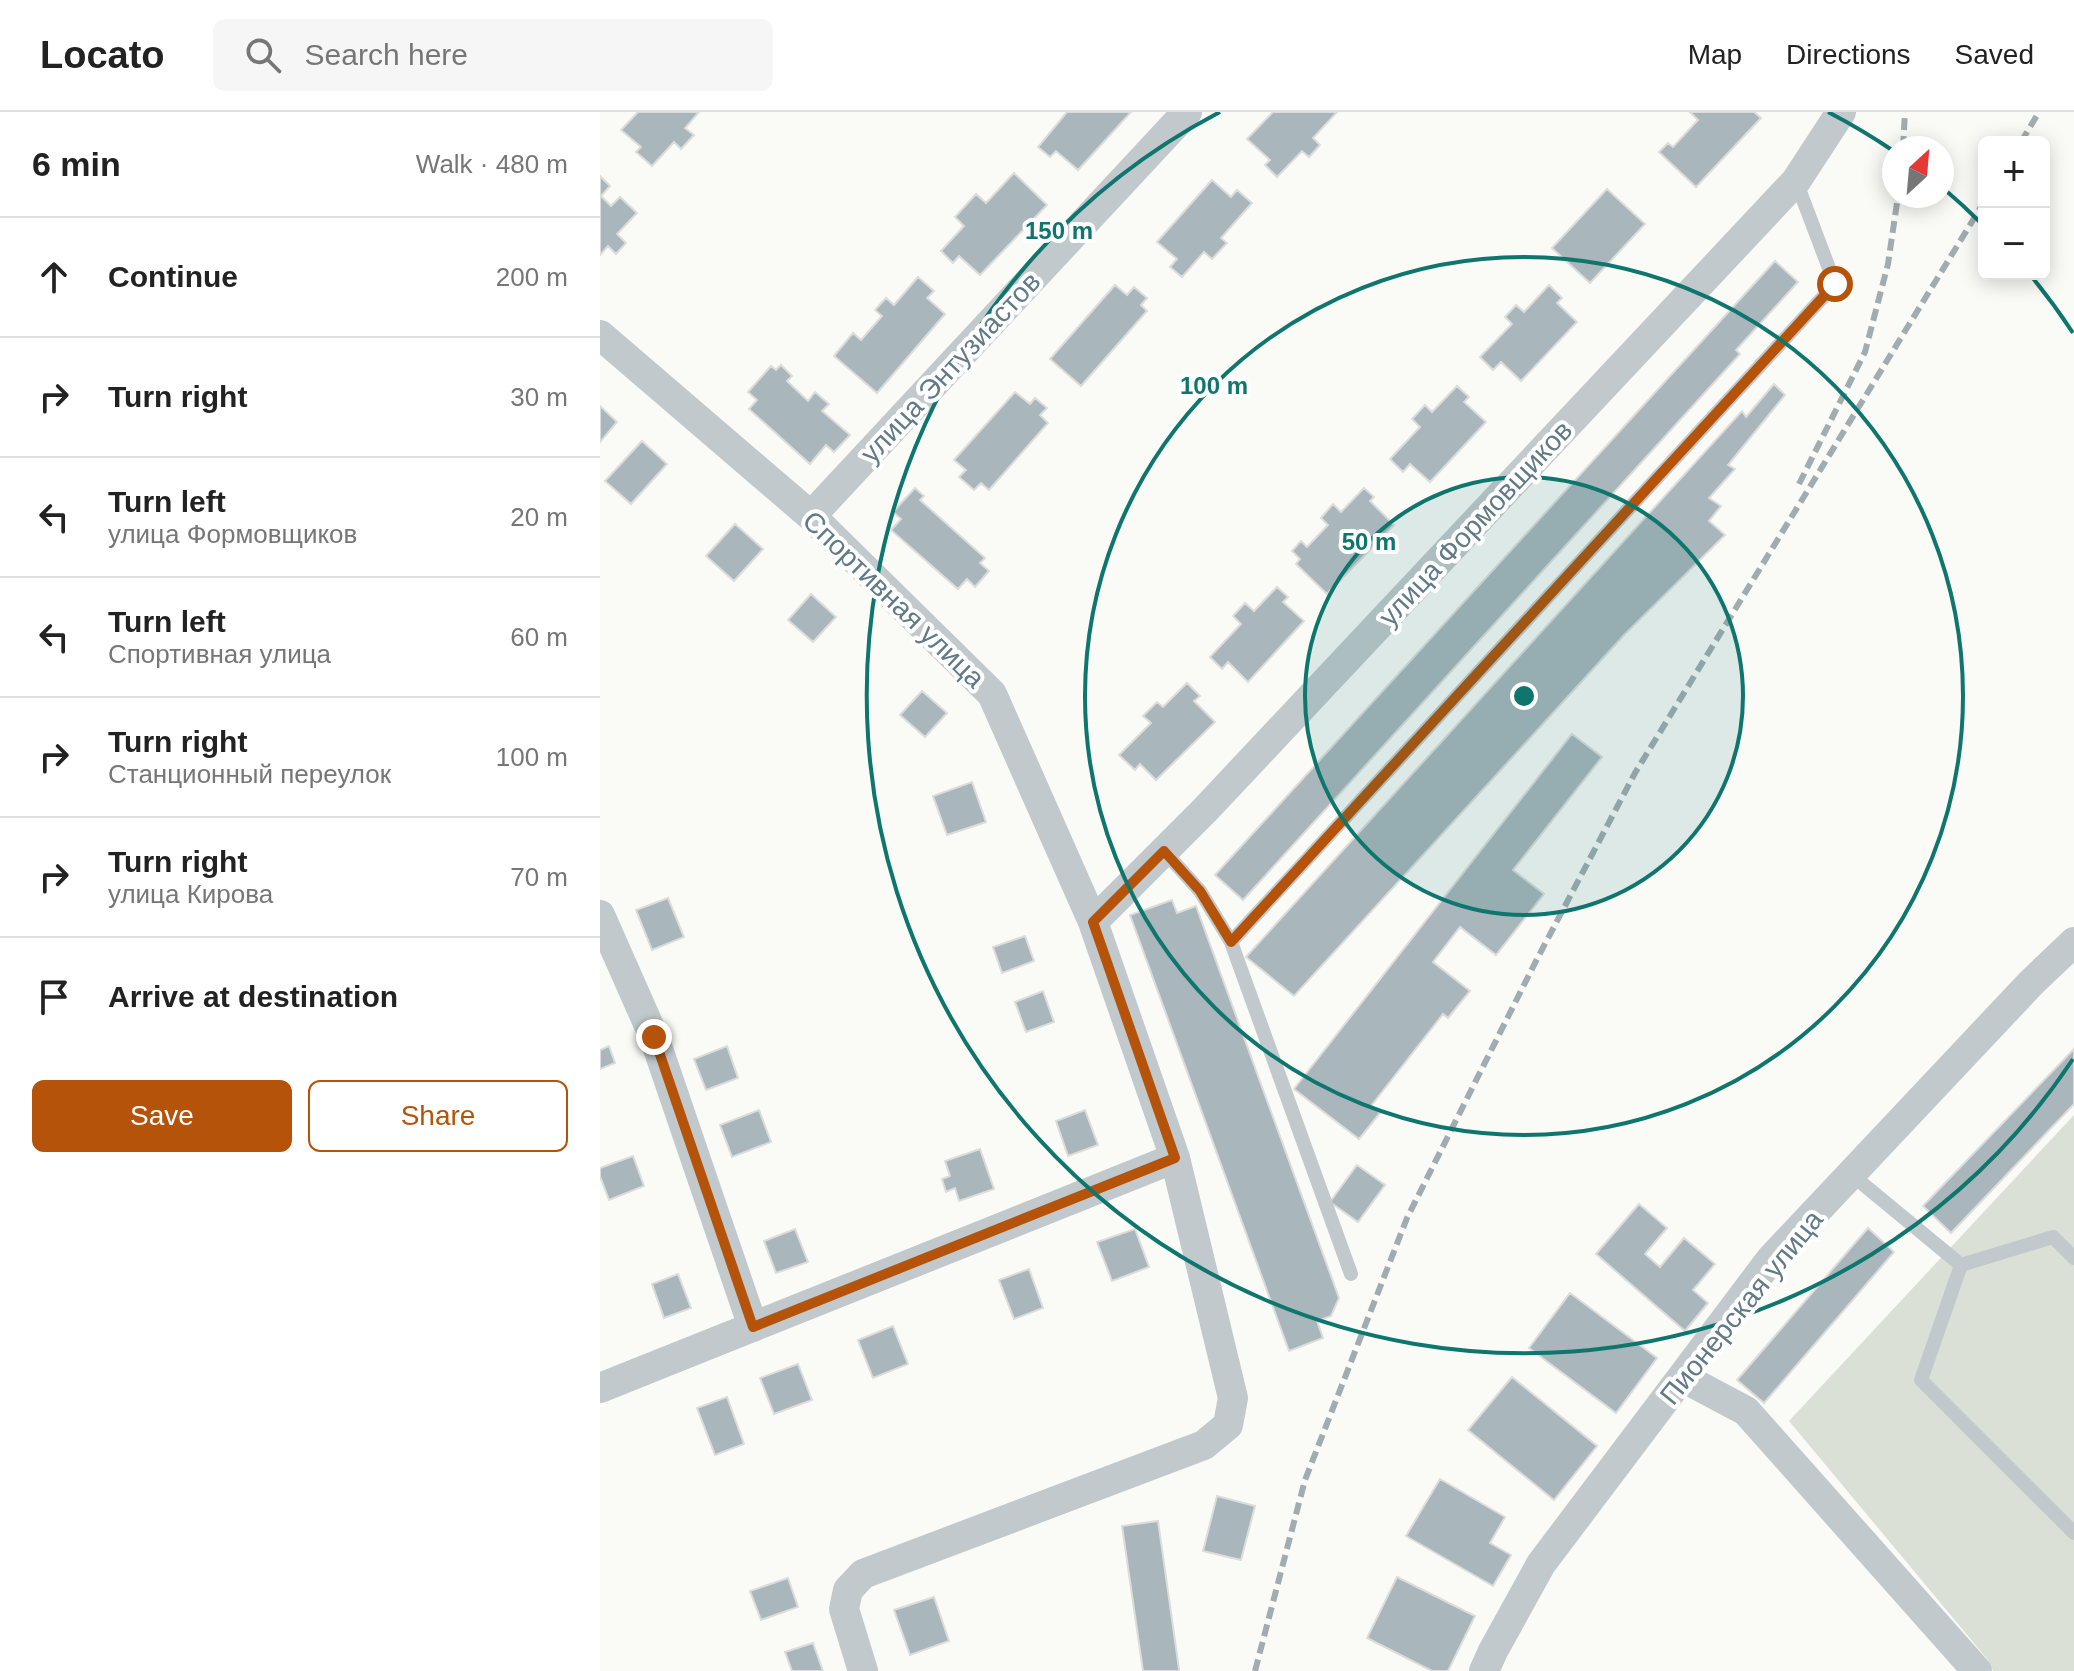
<!DOCTYPE html>
<html lang="en">
<head>
<meta charset="utf-8">
<style>
	:root { --surface:#fff; --page:#f6f6f6; --text:#222; --muted:#767676; --line:#e0e0e0; --accent:#b45309 }
	body { margin:0; font-family:Arial,sans-serif; background:var(--page); color:var(--text) }
	.controls { position:absolute; right:24px; top:24px; display:grid; overflow:hidden; border-radius:12px; box-shadow:0 4px 20px #0003 }
	.controls button { width:72px; height:72px; display:grid; place-items:center; padding:0; border:0; border-bottom:2px solid var(--line); background:var(--surface); color:var(--text); font:40px sans-serif }
	.compass { position:absolute; left:1282px; top:24px; width:72px; height:72px; border-radius:50%; background:var(--surface); box-shadow:0 4px 20px #0003; rotate:26deg }
	.stop { position:absolute; width:24px; height:24px; margin:-18px; border:6px solid #b45309; border-radius:50%; background:#fff }
	.stop.end { background:#b45309; border-color:#fff; box-shadow:0 2px 8px #0008 }
	.list { margin:0; padding:0; list-style:none }
	h2 { display:flex; justify-content:space-between; align-items:center; height:104px; margin:0; padding:0 32px; font-size:34px }
	h2 small { font-size:26px; font-weight:400; color:var(--muted) }
	.list li { display:grid; grid-template-columns:52px 1fr auto; gap:24px; align-items:center; box-sizing:border-box; height:120px; padding:0 32px; border-top:2px solid var(--line) }
	.list b { display:block; font-size:30px; white-space:nowrap }
	.list p { margin:0; font-size:26px; white-space:nowrap; color:var(--muted) }
	.list em { font-size:26px; font-style:normal; color:var(--muted) }
	.actions { display:flex; gap:16px; padding:24px 32px }
	.actions a { flex:1; padding:18px 0; border:2px solid var(--accent); border-radius:12px; text-align:center; font-size:28px; color:var(--accent) }
	.actions .main { background:var(--accent); color:#fff }
	.icon { flex:none; width:44px; height:44px; fill:none; stroke:currentColor; stroke-width:2; stroke-linecap:round; stroke-linejoin:round }
	.map { position:relative; flex:none; width:1474px; height:1559px; overflow:hidden }
	header { display:flex; align-items:center; gap:48px; box-sizing:border-box; height:112px; padding:0 40px; background:var(--surface); border-bottom:2px solid var(--line) }
	header strong { font-size:38px }
	nav { display:flex; gap:44px; margin-inline-start:auto; font-size:28px }
	.search { width:560px; height:72px; background:var(--page); display:flex; align-items:center; gap:20px; box-sizing:border-box; padding:0 28px; border-radius:12px; color:var(--muted); font-size:30px }
	main { display:flex }
	aside { flex:1; background:var(--surface) }
	.map>svg:first-child { display:block }
</style>
</head>
<body>
<header>
<strong>Locato</strong>
<div class="search"><svg class="icon" aria-label="search" viewBox="0 0 24 24"><circle cx="10" cy="10" r="6"/><path d="M15 15l6 6"/></svg>Search here</div>
<nav><a>Map</a><a>Directions</a><a>Saved</a></nav>
</header>
<main>
<aside>
<h2>6 min<small>Walk · 480 m</small></h2>
<ul class="list">
<li><svg class="icon" aria-label="ahead" viewBox="0 0 24 24"><path d="M12 20V5M6 11l6-6 6 6"/></svg><div><b>Continue</b></div><em>200 m</em></li>
<li><svg class="icon" aria-label="right" viewBox="0 0 24 24"><path d="M7 20v-9h11M14 6l5 5-5 5"/></svg><div><b>Turn right</b></div><em>30 m</em></li>
<li><svg class="icon" aria-label="left" viewBox="0 0 24 24"><path d="M17 20v-9H6M10 6l-5 5 5 5"/></svg><div><b>Turn left</b><p>улица Формовщиков</p></div><em>20 m</em></li>
<li><svg class="icon" aria-label="left" viewBox="0 0 24 24"><path d="M17 20v-9H6M10 6l-5 5 5 5"/></svg><div><b>Turn left</b><p>Спортивная улица</p></div><em>60 m</em></li>
<li><svg class="icon" aria-label="right" viewBox="0 0 24 24"><path d="M7 20v-9h11M14 6l5 5-5 5"/></svg><div><b>Turn right</b><p>Станционный переулок</p></div><em>100 m</em></li>
<li><svg class="icon" aria-label="right" viewBox="0 0 24 24"><path d="M7 20v-9h11M14 6l5 5-5 5"/></svg><div><b>Turn right</b><p>улица Кирова</p></div><em>70 m</em></li>
<li><svg class="icon" aria-label="arrive" viewBox="0 0 24 24"><path d="M6 21V4h12l-3 4 3 4H6"/></svg><div><b>Arrive at destination</b></div></li>
</ul>
<div class="actions"><a class="main">Save</a><a>Share</a></div>
</aside>
<div class="map">
<svg width="1474" height="1559" viewBox="0 0 1474 1559">
	<rect width="100%" height="100%" fill="#fafaf7"/>
	<path fill="#dbe0d6" d="M1474,1003V1559H1393L1388,1548L1189,1309Z"/>
	<path fill="#a9b6bb" stroke="#dcdcda" stroke-width="2" d="M38,0H99L85,16L94,23L81,37L74,30L52,54L36,40L41,35L21,18Z
		M467,0H531L478,58L456,39L450,45L438,35Z
		M673,0H737L713,26L720,33L709,45L702,39L677,65L665,53L670,48L647,27Z
		M1090,0H1154L1161,6L1096,75L1059,40L1068,31L1073,35L1098,8Z
		M414,61L447,93L380,163L359,144L353,151L341,139L364,114L355,105L376,82L386,91Z
		M0,64L10,74L1,84L11,94L20,85L37,101L17,122L26,131L16,142L8,134L0,143Z
		M612,68L631,85L637,78L652,91L621,126L627,131L612,147L604,140L582,165L570,155L577,147L557,130Z
		M1007,77L1045,112L990,171L952,136Z
		M1175,149L1198,170L1136,238L1140,242L643,788L615,763Z
		M318,165L334,179L327,186L345,202L277,281L234,244L253,221L261,228L282,204L275,198L286,186L294,193Z
		M515,173L527,183L534,175L547,186L541,193L547,199L481,274L450,247Z
		M949,173L962,186L957,191L977,210L921,269L901,250L893,258L880,245L912,212L905,205L916,193L924,200Z
		M181,253L192,264L187,269L208,289L215,280L229,292L222,299L250,323L234,340L226,333L210,352L149,297L157,288L148,280L171,254L176,258Z
		M1174,272L1185,283L1128,353L1135,357L1109,386L1121,394L1109,409L1125,423L1024,523L694,884L646,845L1142,299L1146,305Z
		M857,274L869,285L864,290L886,310L830,370L810,352L803,360L790,347L820,315L812,307L825,293L832,300Z
		M415,280L430,292L435,286L447,296L440,303L448,311L389,378L381,371L374,378L359,365L366,358L354,348Z
		M0,294L17,310L0,330Z
		M42,329L67,352L31,392L5,369Z
		M315,376L324,384L320,388L385,446L380,451L389,459L375,475L367,467L358,477L291,418L301,407L293,400Z
		M764,376L774,385L770,389L794,413L727,482L696,452L700,447L692,439L701,429L707,435L728,413L721,406L733,392L741,400Z
		M135,412L163,437L134,469L106,444Z
		M677,475L688,485L683,490L704,509L648,570L628,550L622,557L610,545L641,512L633,504L645,491L654,499Z
		M211,482L236,505L213,530L188,508Z
		M587,571L600,584L594,589L615,610L556,668L540,652L535,658L519,643L551,611L543,604L557,590L563,595Z
		M322,579L347,601L325,625L300,603Z
		M972,622L1002,645L913,758L944,782L896,843L860,815L833,850L870,879L848,906L843,902L771,994L780,1001L759,1027L694,977Z
		M372,670L386,710L347,723L333,684Z
		M68,786L84,825L52,838L36,798Z
		M572,788L577,801L596,794L739,1186L731,1204L717,1209L723,1226L689,1239L530,803Z
		M425,824L434,849L402,861L393,835Z
		M443,879L454,910L426,920L415,890Z
		M9,934L15,951L0,957V938Z
		M127,934L138,966L106,978L94,947Z
		M1474,937V992L1351,1121L1323,1094Z
		M159,998L171,1030L132,1045L120,1013Z
		M485,998L498,1033L468,1044L456,1009Z
		M380,1037L394,1077L359,1089L355,1076L346,1080L342,1067L350,1064L345,1049Z
		M33,1044L44,1074L9,1088L0,1064V1056Z
		M757,1053L785,1073L758,1110L730,1090Z
		M1039,1092L1067,1116L1045,1142L1060,1155L1084,1126L1115,1152L1093,1178L1108,1191L1085,1219L996,1142Z
		M1268,1116L1294,1140L1164,1291L1137,1268Z
		M195,1117L208,1150L176,1161L164,1129Z
		M535,1117L549,1155L512,1169L497,1130Z
		M429,1157L443,1196L414,1207L399,1168Z
		M78,1162L91,1196L64,1206L52,1172Z
		M970,1181L1057,1246L1016,1301L929,1236Z
		M293,1214L308,1252L273,1266L258,1228Z
		M198,1252L212,1288L174,1302L160,1266Z
		M912,1265L997,1334L954,1388L868,1318Z
		M127,1285L144,1332L115,1343L97,1296Z
		M840,1367L905,1405L890,1431L911,1443L893,1474L806,1424Z
		M617,1384L655,1394L641,1448L603,1439Z
		M558,1409L579,1557V1559H543L522,1414Z
		M797,1465L875,1504L848,1559H832L767,1526Z
		M188,1466L198,1495L161,1508L150,1479Z
		M334,1485L349,1529L310,1543L294,1498Z
		M213,1531L223,1559H192L185,1540Z"/>
	<g fill="none" stroke-linecap="round" stroke-linejoin="round">
		<path stroke="#c2c9cc" stroke-width="14" d="M564,739L600,779L631,830L751,1162
			M631,830L1235,172L1196,69
			M1252,1063L1361,1153L1453,1125L1474,1146
			M1361,1153L1321,1268L1474,1421"/>
		<path stroke="#c2c9cc" stroke-width="30" d="M0,223L211,404L392,582L493,810L575,1046L633,1286L628,1313L604,1333L263,1462L248,1478L244,1497L263,1559
			M211,404L587,0
			M0,803L54,925L153,1215
			M493,810L605,698L1196,69L1241,0
			M1082,1265L1146,1299L1377,1559
			M0,1276L575,1046
			M884,1559L893,1539L941,1452L1171,1147L1431,871L1474,830"/>
		<path stroke="#a1acb1" stroke-width="6" stroke-dasharray="12 6" stroke-linecap="butt" d="M1421,30L1439,0
			M1303,36L1305,0
			M1199,372L1265,240L1288,152L1298,84
			M655,1559L705,1368L807,1106L937,847L1035,661L1384,90"/>
	</g>
	<g fill="none" stroke-linecap="round" stroke-linejoin="round">
		<path stroke="#b45309" stroke-width="10" d="M54,925L153,1215L575,1046L493,810L564,739L600,779L631,830L1235,172"/>
	</g>
	<circle cx="924" cy="584" r="219" fill="#0f766e" fill-opacity=".12"/>
	<g fill="none" stroke="#0f766e" stroke-width="4">
		<circle cx="924" cy="584" r="219"/>
		<circle cx="924" cy="584" r="439"/>
		<path d="M1473 947A658 658 0 1 1 620 0M1228 0A658 658 0 0 1 1292 38M1343 76A658 658 0 0 1 1381 111M1432 165A658 658 0 0 1 1473 221"/>
	</g>
	<g text-anchor="middle" stroke-width="8" stroke-linejoin="round" paint-order="stroke">
		<g font-size="28" fill="#627a86" stroke="#fff">
			<text transform="translate(350 255) rotate(-47)" y="10">улица Энтузиастов</text>
			<text transform="translate(875 411) rotate(-47)" y="10">улица Формовщиков</text>
			<text transform="translate(294 487) rotate(44)" y="10">Спортивная улица</text>
			<text transform="translate(1141 1195) rotate(-51)" y="10">Пионерская улица</text>
		</g>
	</g>
	<circle cx="924" cy="584" r="12" fill="#0f766e" stroke="#fff" stroke-width="4"/>
	<g font-size="24" text-anchor="middle" font-weight="bold" fill="#0f766e" stroke="#fff" stroke-width="8" stroke-linejoin="round" paint-order="stroke">
		<text x="459" y="127">150 m</text>
		<text x="614" y="282">100 m</text>
		<text x="769" y="438">50 m</text>
	</g>
</svg>
<div class="controls">
<button>+</button>
<button>−</button>
</div>
<svg class="compass" viewBox="-18 -18 36 36"><path d="M0-13l5 13h-10z" fill="#e53935"/><path d="M0 13l5-13h-10z" fill="#767676"/></svg>
<div class="stop" style="left:1235px;top:172px"></div>
<div class="stop end" style="left:54px;top:925px"></div>
</div>
</main>
</body>
</html>
